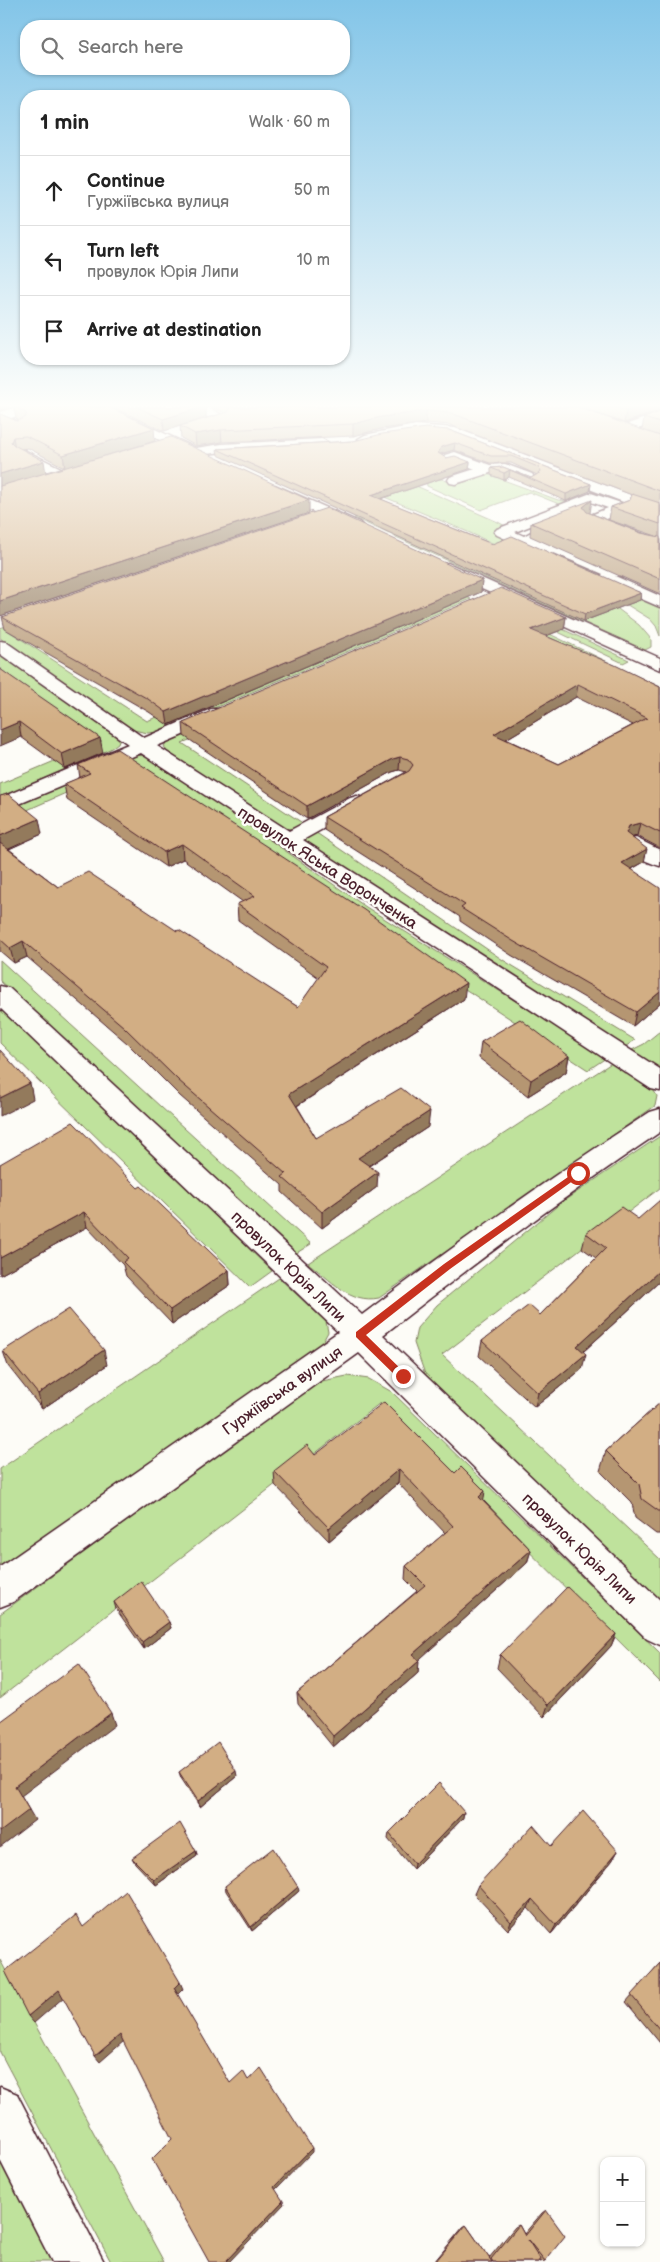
<!DOCTYPE html>
<html lang="en">
<head>
<meta charset="utf-8">
<style>
	:root { --surface:#fff; --page:#f6f6f6; --text:#222; --muted:#767676; --line:#e0e0e0 }
	body { margin:0; font-family:"Balsamiq Sans",sans-serif; background:var(--page); color:var(--text) }
	.controls { position:absolute; right:15px; bottom:15px; display:grid; overflow:hidden; border-radius:10px; box-shadow:0 1px 4px #0004 }
	.controls button { width:45px; height:45px; display:grid; place-items:center; padding:0; border:0; border-bottom:1px solid var(--line); background:var(--surface); color:var(--text); font:25px sans-serif }
	.stop { position:absolute; width:15px; height:15px; margin:-11px; border:4px solid #c8321e; border-radius:50%; background:#fff }
	.stop.end { background:#c8321e; border-color:#fff; box-shadow:0 1px 5px #0008 }
	.list { margin:0; padding:0; list-style:none }
	h2 { display:flex; justify-content:space-between; align-items:center; height:65px; margin:0; padding:0 20px; font-size:21px }
	h2 small { font-size:16px; font-weight:400; color:var(--muted) }
	.list li { display:grid; grid-template-columns:32px 1fr auto; gap:15px; align-items:center; box-sizing:border-box; height:70px; padding:0 20px; border-top:1px solid var(--line) }
	.list b { display:block; font-size:19px; white-space:nowrap }
	.list p { margin:0; font-size:16px; white-space:nowrap; color:var(--muted) }
	.list em { font-size:16px; font-style:normal; color:var(--muted) }
	.icon { flex:none; width:28px; height:28px; fill:none; stroke:currentColor; stroke-width:2; stroke-linecap:round; stroke-linejoin:round }
	.map { position:relative; flex:none; width:660px; height:2262px; overflow:hidden }
	.search { position:absolute; background:var(--surface); box-shadow:0 1px 4px #0004; left:20px; top:20px; width:330px; height:55px; display:flex; align-items:center; gap:12px; box-sizing:border-box; padding:0 18px; border-radius:20px; color:var(--muted); font-size:19px }
	.panel { position:absolute; background:var(--surface); box-shadow:0 1px 4px #0004; left:20px; top:90px; width:330px; height:275px; border-radius:20px }
	.map>svg:first-child { display:block }
</style>
</head>
<body>
<div class="map">
<svg width="660" height="2262" viewBox="0 0 660 2262">
	<rect width="100%" height="100%" fill="#fdfcf7"/>
	<filter id="ink" filterUnits="userSpaceOnUse"><feTurbulence type="fractalNoise" baseFrequency=".02" numOctaves="2"/><feDisplacementMap in="SourceGraphic" scale="10" xChannelSelector="R" yChannelSelector="G"/><feConvolveMatrix kernelMatrix="1 2 1 2 8 2 1 2 1" color-interpolation-filters="sRGB"/></filter>
	<g filter="url(#ink)">
		<path fill="#bfe29c" stroke="#848064" fill-rule="evenodd" d="M389,474L498,522L509,528L503,532L660,602V636L656,626L650,619L624,603L468,532L382,496Z
			M487,474L558,500L565,501L580,495L584,497L564,506L529,492L481,510L427,486L426,481L442,479L456,485Z
			M359,516L614,606L639,625L651,639V647L645,650L354,518Z
			M308,523L471,599L158,732L148,733L133,730L0,638V628ZM449,597L147,721L7,630Z
			M495,602L506,603L629,660L623,663Z
			M485,603L660,687V695L410,648L182,743L304,824L295,828L285,829L167,752L164,746L169,738Z
			M0,654L120,737L118,743L110,749L0,798V784L102,741L0,669Z
			M131,755L149,756L366,907L606,1058L588,1070L430,966L134,763L0,822V811Z
			M315,832L503,960L635,1040L619,1051L303,840Z
			M0,960L311,1244L295,1254L0,981Z
			M0,1009L20,1028L272,1271L250,1287L0,1043Z
			M660,1031V1074L626,1053L644,1044Z
			M613,1062L652,1088L657,1096L655,1106L379,1298C350,1304 330,1279 308,1263Z
			M660,1136V1188L442,1355L660,1559V1603L426,1377L414,1343L417,1328L437,1305L562,1202Z
			M279,1278L326,1322L328,1332L322,1343L0,1570V1469Z
			M347,1376L369,1379L392,1392L660,1653V1682L380,1403L0,1698V1614L317,1382Z
			M0,1960L164,2262H111L0,2052Z
			M0,2160L54,2262H0Z"/>
		<g fill="none" stroke-linecap="round" stroke-linejoin="round">
			<defs>
				<path id="minor" d="M17,407H37L36,410L11,418L27,427L20,431L0,423V412Z
					M90,407H107L196,448L222,444L322,439L329,443L322,447L222,452L207,454L205,458L200,459Z
					M190,407H207L230,419L228,422L195,432L190,431L188,428L190,425L211,419Z
					M660,413V421L624,434L617,430L619,427Z
					M415,425L455,428L660,506V516L448,435L415,433L365,443L358,439L365,435Z
					M22,449L69,472L71,475L64,479L59,478L17,456L15,453Z
					M455,452L490,465L505,464L532,474L534,477L527,481L503,472L490,473L455,484L450,483L448,480L450,477L475,469L455,461L446,463L439,459L441,456Z
					M275,485L359,522L362,525L354,530L349,528L270,492L268,489Z
					M591,493L627,505L629,508L627,511L604,520L660,540V550L639,545L586,523L583,520L586,517L608,508L591,502L515,532L524,536L531,532L536,534L613,567C621,565 630,566 635,573L633,576H615L660,596V607L600,581L598,578L603,574L554,553L547,557L541,555L497,535L494,532L497,529Z
					M448,563L660,658V670L442,571L440,568L442,565Z
					M0,641L6,642L144,738L211,709H225L228,713L225,717L157,746L289,831L350,798L357,796L364,798L367,802L364,806L303,840L660,1069V1091L651,1089L141,753L0,812V798L128,744L0,654Z
					M636,838L660,850V866C648,863 632,855 625,845L628,840Z
					M0,986L9,988L362,1315C456,1244 552,1176 650,1112L660,1109V1132C565,1196 473,1264 383,1335L660,1600V1645L647,1639L359,1353L13,1602L0,1607V1567L338,1332L0,1008Z
					M0,2087L17,2094L104,2262H52L0,2160Z"/>
			</defs>
			<use href="#minor" stroke="#4a1f2b" stroke-width="3"/>
			<use href="#minor" fill="#fdfcf7" fill-rule="evenodd"/>
		</g>
		<path fill="#b59672" stroke="#4a1f2b" fill-rule="evenodd" d="M14,407H109L155,441L121,451L309,513L0,616V414L17,421L18,420L16,418ZM28,448L64,467L46,472L21,449Z
			M112,407H206V418L225,413L212,407H577L642,430L644,418L660,412L624,423L579,407H660V593H658L530,536L531,523L590,513L641,533L656,536L609,520L611,507L630,500L632,495L450,425L426,423L381,429L353,436L222,442L196,446L181,438L180,426L164,431Z
			M449,430L591,484L590,491L566,501L509,477L504,480L491,475V468L503,467L531,478L537,475L511,463H490L454,450L440,454L446,458L470,462L469,469L380,499L492,544L641,593L640,600L584,621L218,455L217,449L353,441Z
			M482,580L481,592L168,725L149,712L5,629L2,617Z
			M566,617L564,629L546,636L660,687V848L637,836L632,837L644,862L632,869L660,1003L633,1026L511,955L460,921V917L324,830V817L406,772L399,770L392,772L307,819L184,736L183,723ZM576,697L633,725L559,764L506,739Z
			M0,669L103,753L65,769L21,737Z
			M78,765L464,999L297,1106L316,1138L428,1127L369,1166L377,1187L322,1228L282,1192V1185L180,1096L127,1043L27,957L14,963L0,951V796L42,834L9,849L58,887L177,931L298,1007L319,978L238,920L237,904L243,902L183,859L166,867L67,800L64,784L80,778Z
			M481,1042L569,1056L566,1072L528,1096L479,1058Z
			M0,1164L138,1188L229,1270L230,1285L172,1324L126,1276L123,1265L87,1227L0,1275Z
			M586,1233L660,1281L583,1352L582,1369L535,1407L479,1356L482,1341L540,1315L596,1258L582,1248Z
			M3,1351L107,1365L42,1409L8,1366Z
			M660,1403V1534H656L635,1518L632,1503L600,1471L606,1451Z
			M315,1455L455,1473L484,1501L531,1550L527,1563L418,1660V1673L333,1747L298,1704L297,1693L417,1591L405,1579L406,1566L445,1533L398,1483L329,1541L275,1485L274,1471Z
			M114,1602L169,1622L171,1628L144,1649L116,1609Z
			M616,1634L611,1646L544,1717L497,1668L500,1655Z
			M179,1772L237,1776L200,1807L181,1778Z
			M463,1818L413,1869L388,1839L389,1833Z
			M196,1851L197,1856L156,1885L135,1863L132,1858Z
			M618,1851L612,1861L551,1934L528,1908L508,1930L474,1894L478,1885Z
			M225,1886L299,1891L252,1931L226,1891Z
			M660,1963V2043L626,2002Z
			M546,2210L545,2261L540,2262L539,2261L538,2262H434L463,2227L466,2225L489,2258L515,2227L519,2225L524,2234L542,2213Z"/>
		<path fill="#937a5c" stroke="#4a1f2b" d="M0,407H10L0,410Z
			M203,407H206V418L164,431L163,419Z
			M638,407H660L659,411L624,423L626,411Z
			M426,411V423L381,429L353,436V424L381,417Z
			M154,428L155,441L65,468L63,455Z
			M221,430L222,442L196,446L195,434Z
			M13,437L15,449L11,442Z
			M455,443L454,450L440,454L438,453L441,447Z
			M44,461L46,474L0,487V474Z
			M470,462L469,469L371,502V495Z
			M510,470L509,477L504,480V473Z
			M591,484L590,491L566,501V494Z
			M309,500V513L0,616V601Z
			M592,500L590,513L581,520L583,507Z
			M482,580L481,592L168,725L166,712Z
			M641,593L640,600L584,621L585,614Z
			M566,617L564,629L530,642L531,630Z
			M578,684L576,697L493,747L494,734Z
			M19,722L21,737L0,746V730Z
			M100,738L103,753L65,769L62,754Z
			M400,757L399,770L392,772L307,819V806L393,759Z
			M39,819L42,834L0,853V836Z
			M640,823L637,836L626,839V833L629,826Z
			M182,844L183,859L166,867L164,852Z
			M647,849L644,862L619,876L622,863Z
			M23,941L27,957L14,963L10,948Z
			M466,983L464,999L290,1110L289,1094Z
			M660,992V1003L633,1026L636,1012Z
			M569,1056L566,1072L528,1096L531,1080Z
			M30,1083L33,1099L0,1116V1098Z
			M430,1111L428,1127L358,1173V1158Z
			M378,1172L377,1187L322,1228V1212Z
			M84,1212L87,1227L0,1275V1258Z
			M229,1270L230,1285L172,1324L170,1310Z
			M660,1270V1281L573,1361L577,1346Z
			M104,1350L107,1365L42,1409L38,1394Z
			M586,1354L582,1369L535,1407L538,1393Z
			M399,1469L398,1483L329,1541V1528Z
			M485,1491L483,1505L479,1497Z
			M531,1550L527,1563L412,1666L413,1654Z
			M169,1622L171,1628L144,1649L142,1642Z
			M616,1634L611,1646L544,1717L548,1705Z
			M419,1661L418,1673L333,1747V1736Z
			M111,1713L115,1725L21,1796L35,1820L0,1847V1832L15,1786Z
			M236,1771L237,1776L200,1807L198,1801Z
			M464,1812L463,1818L413,1869L414,1864Z
			M196,1851L197,1856L156,1885L154,1880Z
			M618,1851L612,1861L551,1934L556,1925Z
			M298,1887L299,1891L252,1931L251,1927Z
			M532,1899L528,1908L508,1930L511,1922Z
			M180,1982L183,1989L177,1995L174,1988Z
			M59,1990L64,1997L34,2023L28,2016Z
			M120,2035L124,2041L100,2062L95,2056Z
			M312,2148V2152L275,2190L274,2187Z
			M283,2201L284,2204L229,2262H225Z"/>
		<path fill="#d2ae84" stroke="#4a1f2b" fill-rule="evenodd" d="M15,407H109L154,428L63,455L26,436L13,437L11,442L14,445L44,461L0,474V414L17,421L26,417V413Z
			M137,407H203L163,419Z
			M231,407H577L660,436V491L451,413L426,411L381,417L353,424L221,430L195,434L180,426L228,412L231,408Z
			M615,407H638L626,411Z
			M660,412V423L644,418Z
			M426,428L449,430L591,484L566,494L510,470L504,473L491,468L503,467L531,478L541,472L538,467L511,456H491L455,443L441,447L438,453L446,458L455,456L470,462L371,495L492,544L512,536L641,593L585,614L217,449L353,441L382,434Z
			M171,437L309,500L0,601V486Z
			M632,494L660,503V524L611,507L630,500Z
			M592,500L583,507L587,512L641,533L660,537V579L531,523Z
			M327,508L482,580L166,712L148,699L2,617Z
			M501,588L566,617L531,630L615,665L660,687V833L640,823L629,826L626,833L647,849L622,863L660,888V992L636,1012L513,941L461,908L465,905L324,817L409,771L413,765L408,759L400,757L393,759L307,806L183,723ZM578,684L647,718L559,764L494,734Z
			M0,669L100,738L62,754L19,722L0,730Z
			M117,749L364,910L466,983L289,1094L316,1138L401,1088L430,1111L358,1158L378,1172L322,1212L282,1177L286,1174L178,1080L124,1027L23,941L10,948L0,939V843L58,887L88,872L177,931L179,930L298,1007L326,967L237,904L255,896L182,844L164,852L64,784L90,773L78,765Z
			M8,794L39,819L0,836V796Z
			M520,1019L569,1056L531,1080L481,1042Z
			M0,1050L30,1083L0,1098Z
			M73,1122L138,1188L141,1186L229,1270L170,1310L123,1262L128,1258L84,1212L0,1258V1164Z
			M660,1200V1270L577,1346L586,1354L538,1393L482,1341L529,1305L540,1315L606,1248L586,1233L621,1207L638,1219Z
			M69,1309L104,1350L38,1394L3,1351Z
			M384,1402L455,1473L461,1467L485,1491L479,1497L531,1550L413,1654L419,1661L333,1736L297,1693L425,1585L406,1566L453,1526L399,1469L329,1528L274,1471L307,1445L315,1455Z
			M660,1403V1512L642,1499L639,1484L606,1451Z
			M141,1581L169,1622L142,1642L114,1602Z
			M567,1587L616,1634L548,1705L500,1655Z
			M79,1664L111,1713L15,1786L29,1810L0,1832V1722Z
			M218,1742L236,1771L198,1801L179,1772Z
			M439,1783L464,1812L414,1864L389,1833Z
			M583,1811L618,1851L556,1925L532,1899L511,1922L478,1885L533,1825L551,1846Z
			M180,1823L196,1851L154,1880L132,1858Z
			M273,1848L298,1887L251,1927L225,1886Z
			M126,1891L180,1982L174,1988L230,2083L243,2071L248,2080L261,2068L312,2148L274,2187L283,2201L225,2262H209L152,2159L172,2139L120,2035L95,2056L59,1990L28,2016L5,1971L76,1915L83,1927Z
			M660,1963V2030L631,1995Z
			M546,2210L565,2236L545,2261L528,2240L540,2259L538,2262H493L491,2259L519,2225L525,2236Z
			M466,2225L492,2262H435Z"/>
	</g>
	<linearGradient id="sky" x2="0" y2="1"><stop stop-color="#83c5e8"/><stop offset="0.56" stop-color="#fefefb"/><stop offset="1" stop-color="#fefefb" stop-opacity="0"/></linearGradient>
	<rect width="660" height="724" fill="url(#sky)"/>
	<path fill="#c8321e" d="M578,1170L581,1171V1175L450,1269L366,1335L406,1374V1379H399L356,1337V1332L444,1264Z"/>
	<g text-anchor="middle" stroke-width="5" stroke-linejoin="round" paint-order="stroke">
		<g font-size="16" fill="#4a1f2b" stroke="#fdfcf7">
			<text transform="translate(328 867) rotate(33)" y="6">провулок Яська Воронченка</text>
			<text transform="translate(289 1266) rotate(44)" y="6">провулок Юрія Липи</text>
			<text transform="translate(282 1390) rotate(-35)" y="6">Гуржіївська вулиця</text>
			<text transform="translate(580 1548) rotate(44)" y="6">провулок Юрія Липи</text>
		</g>
	</g>
</svg>
<div class="controls">
<button>+</button>
<button>−</button>
</div>
<div class="stop" style="left:578px;top:1173px"></div>
<div class="stop end" style="left:403px;top:1376px"></div>
<div class="search"><svg class="icon" aria-label="search" viewBox="0 0 24 24"><circle cx="10" cy="10" r="6"/><path d="M15 15l6 6"/></svg>Search here</div>
<section class="panel">
<h2>1 min<small>Walk · 60 m</small></h2>
<ul class="list">
<li><svg class="icon" aria-label="ahead" viewBox="0 0 24 24"><path d="M12 20V5M6 11l6-6 6 6"/></svg><div><b>Continue</b><p>Гуржіївська вулиця</p></div><em>50 m</em></li>
<li><svg class="icon" aria-label="left" viewBox="0 0 24 24"><path d="M17 20v-9H6M10 6l-5 5 5 5"/></svg><div><b>Turn left</b><p>провулок Юрія Липи</p></div><em>10 m</em></li>
<li><svg class="icon" aria-label="arrive" viewBox="0 0 24 24"><path d="M6 21V4h12l-3 4 3 4H6"/></svg><div><b>Arrive at destination</b></div></li>
</ul>
</section>
</div>
</body>
</html>
